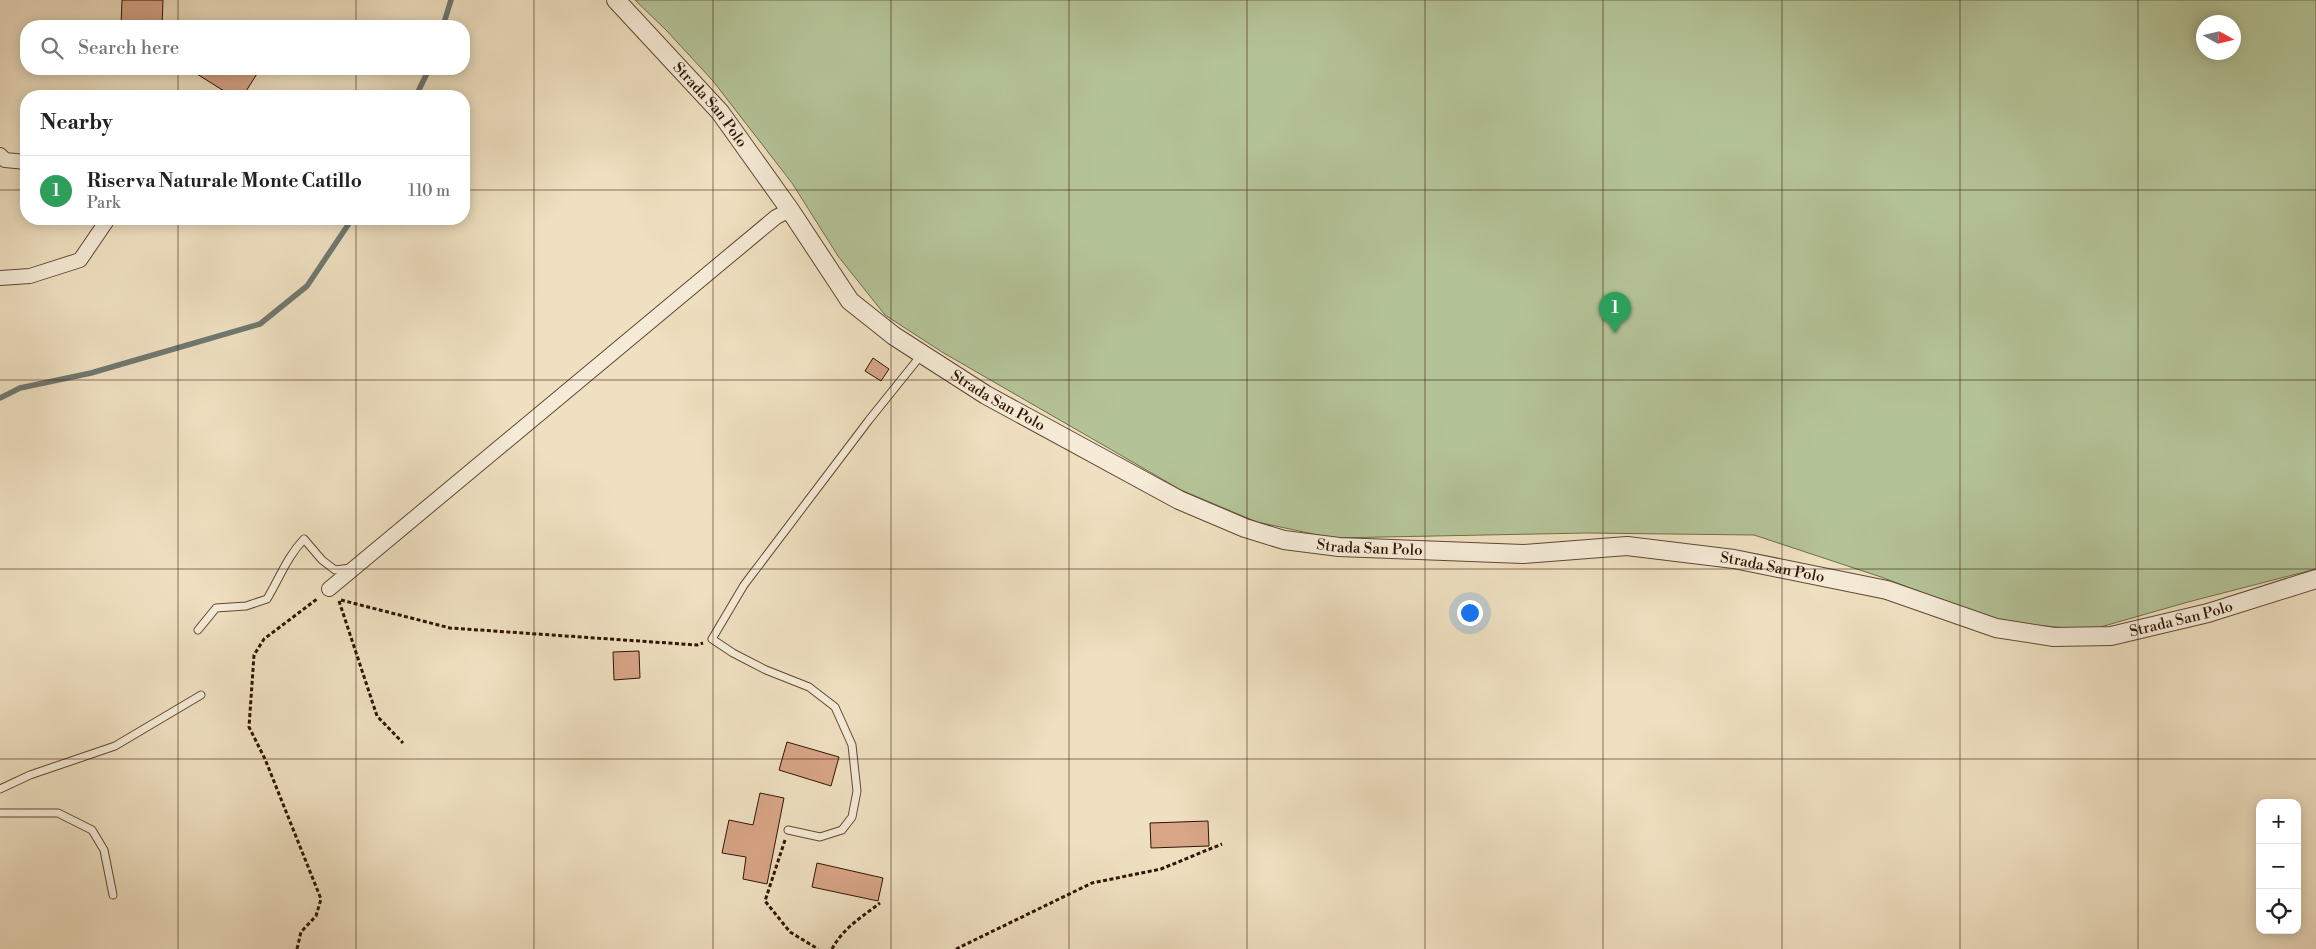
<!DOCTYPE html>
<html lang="en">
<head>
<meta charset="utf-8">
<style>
	:root { --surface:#fff; --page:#f6f6f6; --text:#202124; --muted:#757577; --line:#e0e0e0; --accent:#8f2418 }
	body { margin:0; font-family:"Libre Bodoni",serif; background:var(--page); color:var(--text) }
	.controls { position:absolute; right:15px; bottom:15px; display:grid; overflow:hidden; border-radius:10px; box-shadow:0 2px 12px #0003 }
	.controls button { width:45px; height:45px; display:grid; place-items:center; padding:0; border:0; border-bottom:1px solid var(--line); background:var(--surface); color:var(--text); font:25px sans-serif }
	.compass { position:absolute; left:2196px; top:15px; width:45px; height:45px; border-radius:50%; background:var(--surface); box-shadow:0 2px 12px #0003; rotate:98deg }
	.you { position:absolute; left:1469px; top:612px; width:18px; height:18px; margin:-12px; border:4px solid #fff; border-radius:50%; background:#1a73e8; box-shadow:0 0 0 8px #1a73e833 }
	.badge { display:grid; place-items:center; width:32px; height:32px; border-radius:50%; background:var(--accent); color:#fff; font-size:16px; font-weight:700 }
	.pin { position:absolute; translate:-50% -41px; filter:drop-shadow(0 1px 2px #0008) }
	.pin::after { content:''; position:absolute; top:26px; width:18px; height:15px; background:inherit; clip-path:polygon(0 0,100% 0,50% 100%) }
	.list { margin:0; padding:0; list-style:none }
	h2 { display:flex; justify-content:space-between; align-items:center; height:65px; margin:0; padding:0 20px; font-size:21px }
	h2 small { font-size:16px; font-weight:400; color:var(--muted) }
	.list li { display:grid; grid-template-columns:32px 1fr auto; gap:15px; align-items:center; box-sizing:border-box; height:70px; padding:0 20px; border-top:1px solid var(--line) }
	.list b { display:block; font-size:19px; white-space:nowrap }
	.list p { margin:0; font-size:16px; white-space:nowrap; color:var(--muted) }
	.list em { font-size:16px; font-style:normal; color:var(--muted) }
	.icon { flex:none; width:28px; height:28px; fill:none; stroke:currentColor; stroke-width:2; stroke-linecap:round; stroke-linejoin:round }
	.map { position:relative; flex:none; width:2316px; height:949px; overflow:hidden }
	.search { position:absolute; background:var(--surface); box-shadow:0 2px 12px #0003; left:20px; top:20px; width:450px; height:55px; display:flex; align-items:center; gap:12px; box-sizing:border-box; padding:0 18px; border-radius:20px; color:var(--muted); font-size:19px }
	.panel { position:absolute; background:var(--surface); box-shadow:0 2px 12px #0003; left:20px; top:90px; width:450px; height:135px; border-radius:20px }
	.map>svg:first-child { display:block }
</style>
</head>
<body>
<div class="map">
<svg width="2316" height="949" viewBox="0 0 2316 949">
	<rect width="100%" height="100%" fill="#efe0c1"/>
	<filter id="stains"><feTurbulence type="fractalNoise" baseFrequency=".004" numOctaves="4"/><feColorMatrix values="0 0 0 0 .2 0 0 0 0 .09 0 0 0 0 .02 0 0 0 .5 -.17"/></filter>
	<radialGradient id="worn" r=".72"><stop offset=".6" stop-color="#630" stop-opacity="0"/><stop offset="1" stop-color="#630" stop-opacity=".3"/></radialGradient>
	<path fill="#b4c397" stroke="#726c4d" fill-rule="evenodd" d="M635,0H2316V569L2188,602L2090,630L2000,622L1881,577L1754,535L1587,533L1332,538L1257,522L1181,490L942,352L885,315L838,256L792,183L713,81L666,30ZM2204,22H2234V52H2204Z"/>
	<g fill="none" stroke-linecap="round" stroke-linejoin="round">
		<path stroke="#707871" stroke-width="5.5" d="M443,26L451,0
			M416,96L429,69
			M0,398L20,388L91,373L260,324L307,286L352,219"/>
	</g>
	<path fill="#d8a587" stroke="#2f1403" d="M122,0H163L162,26H121Z
		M189,69H260L243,96H232Z
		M873,358L889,369L881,381L865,371Z
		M639,651L640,678L614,680L613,652Z
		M787,742L839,757L831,786L779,770Z
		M760,793L784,798L767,884L743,879L746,857L722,853L729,820L753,825Z
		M1208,821L1209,846L1151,848L1150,823Z
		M817,863L883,878L878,901L812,887Z"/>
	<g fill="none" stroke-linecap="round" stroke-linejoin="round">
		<defs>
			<path id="service" d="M198,630L216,608L246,606L267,599C280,577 287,557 304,539L322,560L335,570L351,568
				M0,789L30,775L115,746L201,695
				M0,813H58L92,830L104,850L113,895
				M788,830L820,837L842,830L852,817L857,791L852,745L835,707L809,687L766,670L733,653L712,639L744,585L869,420L922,354"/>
			<path id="minor" d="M0,155L5,160L26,162
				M0,278L30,276L80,260L108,219
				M329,589L776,217L790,210"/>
			<g id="tertiary">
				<path id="s1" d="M616,0L720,112L790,210L850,301L894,336L986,395L1179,500L1245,528L1284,540L1339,547L1523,554L1627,546L1734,559L1887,590L1996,628L2054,637L2111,636L2208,613L2316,579"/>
			</g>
		</defs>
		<use href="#service" stroke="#5f4732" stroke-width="9"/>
		<use href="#minor" stroke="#5f4732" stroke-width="16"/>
		<use href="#tertiary" stroke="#5f4732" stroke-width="20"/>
		<path stroke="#2f1403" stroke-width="3" stroke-dasharray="4 2.5" stroke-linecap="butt" d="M341,600L450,628L697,645L703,643
			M339,601L377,716L403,743
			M785,840L765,901L790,932L818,949
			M297,949L301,932L316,916L321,899L265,759L249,727L254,655L264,639L317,599
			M832,949C843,928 862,917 880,903
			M956,949L1092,883L1161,869L1222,844"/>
		<use href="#service" stroke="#f5ebd7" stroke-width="7"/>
		<use href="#minor" stroke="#f5ebd7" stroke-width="14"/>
		<use href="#tertiary" stroke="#f5ebd7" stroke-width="18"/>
	</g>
	<path fill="none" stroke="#2f1403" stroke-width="1" stroke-opacity="0.55" d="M178,0V26M356,0V26M534,0V949M713,0V949M891,0V949M1069,0V949M1247,0V949M1425,0V949M1603,0V949M1782,0V949M1960,0V949M2138,0V949M178,69V96M356,69V96M0,190H26M464,190H2316M178,219V949M356,219V949M0,380H2316M0,569H2316M0,759H2316"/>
	<g text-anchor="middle" stroke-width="4.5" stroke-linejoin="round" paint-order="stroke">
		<g font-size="15" fill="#2f1403" stroke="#f5ebd7">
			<text dy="5" stroke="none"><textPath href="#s1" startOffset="141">Strada San Polo</textPath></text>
			<text dy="5" stroke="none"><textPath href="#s1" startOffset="561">Strada San Polo</textPath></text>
			<text dy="5" stroke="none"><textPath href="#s1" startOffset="966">Strada San Polo</textPath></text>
			<text dy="5" stroke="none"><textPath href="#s1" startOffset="1371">Strada San Polo</textPath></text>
			<text dy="5" stroke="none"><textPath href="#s1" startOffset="1791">Strada San Polo</textPath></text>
		</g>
	</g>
	<rect width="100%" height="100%" filter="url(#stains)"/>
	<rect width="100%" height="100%" fill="url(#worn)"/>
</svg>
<div class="controls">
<button>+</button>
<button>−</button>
<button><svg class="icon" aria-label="locate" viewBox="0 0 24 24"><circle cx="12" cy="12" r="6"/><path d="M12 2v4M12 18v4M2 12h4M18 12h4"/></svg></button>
</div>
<svg class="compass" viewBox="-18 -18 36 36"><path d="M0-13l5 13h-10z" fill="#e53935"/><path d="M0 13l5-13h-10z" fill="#757577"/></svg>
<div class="you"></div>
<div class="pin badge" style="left:1615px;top:333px;background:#2e9e5b">1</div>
<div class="search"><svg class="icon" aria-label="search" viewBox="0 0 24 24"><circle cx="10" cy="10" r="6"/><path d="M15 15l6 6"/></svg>Search here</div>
<section class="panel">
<h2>Nearby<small></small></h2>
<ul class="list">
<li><span class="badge" style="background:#2e9e5b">1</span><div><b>Riserva Naturale Monte Catillo</b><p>Park</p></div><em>110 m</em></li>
</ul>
</section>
</div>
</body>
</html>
